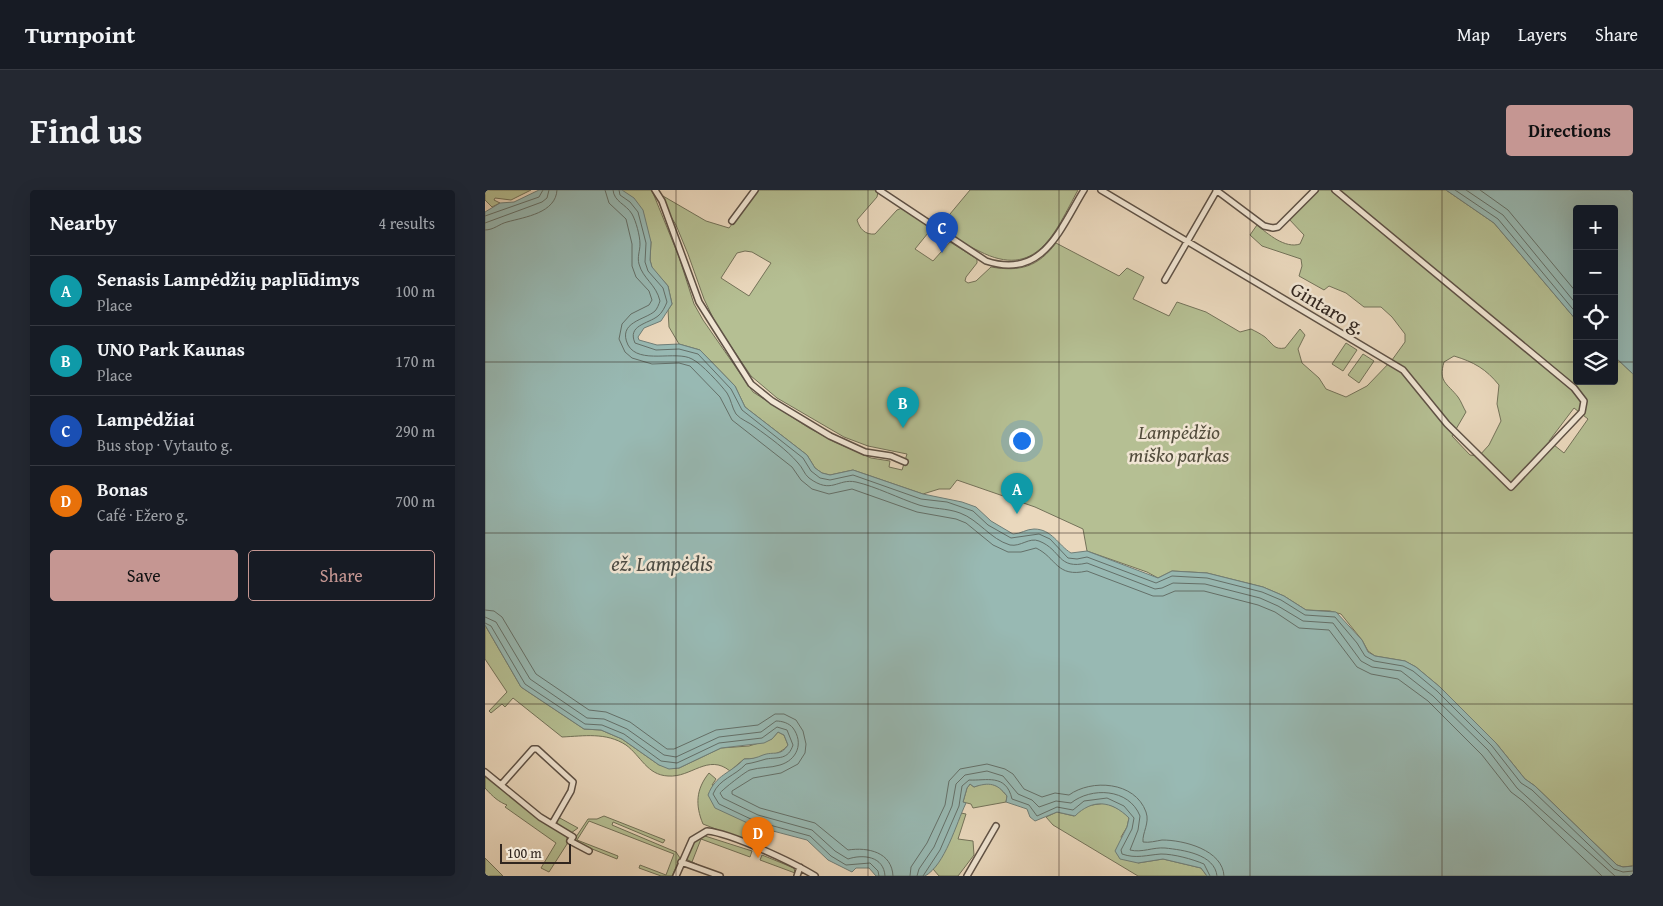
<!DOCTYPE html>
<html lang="en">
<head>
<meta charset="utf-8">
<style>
	:root { --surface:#171b24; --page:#242831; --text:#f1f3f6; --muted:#9ea1a6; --line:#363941; --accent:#c59692 }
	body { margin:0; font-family:"Gentium Book Plus",serif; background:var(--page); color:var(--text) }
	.controls { position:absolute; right:15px; top:15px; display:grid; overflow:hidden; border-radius:5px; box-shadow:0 5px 20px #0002 }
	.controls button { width:45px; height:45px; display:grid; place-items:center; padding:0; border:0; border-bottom:1px solid var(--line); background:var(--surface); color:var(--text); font:25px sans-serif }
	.scale { position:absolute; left:15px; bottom:12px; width:71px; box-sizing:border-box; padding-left:5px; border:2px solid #31261f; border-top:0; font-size:14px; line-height:18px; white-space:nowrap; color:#31261f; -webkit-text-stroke:4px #f1e6d4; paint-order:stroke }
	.you { position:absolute; left:536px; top:250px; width:18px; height:18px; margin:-12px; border:4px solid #fff; border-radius:50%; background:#1a73e8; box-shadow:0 0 0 8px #1a73e833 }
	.badge { display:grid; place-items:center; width:32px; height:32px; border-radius:50%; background:var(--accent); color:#fff; font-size:16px; font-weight:700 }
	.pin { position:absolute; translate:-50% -41px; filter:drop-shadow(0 1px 2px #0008) }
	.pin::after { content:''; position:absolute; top:26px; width:18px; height:15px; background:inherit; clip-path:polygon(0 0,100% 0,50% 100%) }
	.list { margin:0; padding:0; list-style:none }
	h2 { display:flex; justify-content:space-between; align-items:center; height:65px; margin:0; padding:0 20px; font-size:21px }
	h2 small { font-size:16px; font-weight:400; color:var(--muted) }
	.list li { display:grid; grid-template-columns:32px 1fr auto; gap:15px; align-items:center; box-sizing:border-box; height:70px; padding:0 20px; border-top:1px solid var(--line) }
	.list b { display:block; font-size:19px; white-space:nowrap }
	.list p { margin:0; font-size:16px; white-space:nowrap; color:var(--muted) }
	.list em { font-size:16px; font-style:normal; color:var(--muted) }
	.actions { display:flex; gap:10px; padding:15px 20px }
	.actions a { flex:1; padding:11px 0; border:1px solid var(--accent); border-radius:5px; text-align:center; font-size:18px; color:var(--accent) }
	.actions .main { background:var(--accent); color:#111 }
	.icon { flex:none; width:28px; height:28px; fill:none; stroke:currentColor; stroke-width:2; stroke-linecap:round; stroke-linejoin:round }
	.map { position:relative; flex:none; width:1148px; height:686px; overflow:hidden; border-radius:5px }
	header { display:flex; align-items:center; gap:30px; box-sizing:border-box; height:70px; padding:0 25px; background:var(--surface); border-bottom:1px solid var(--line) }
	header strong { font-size:24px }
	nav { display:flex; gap:28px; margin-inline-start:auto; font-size:18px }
	.intro { display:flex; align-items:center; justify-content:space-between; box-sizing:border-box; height:120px; padding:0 30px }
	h1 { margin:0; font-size:35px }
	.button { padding:12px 22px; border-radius:5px; background:var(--accent); color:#111; font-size:18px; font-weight:700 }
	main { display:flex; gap:30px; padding:0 30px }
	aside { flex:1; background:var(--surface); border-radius:5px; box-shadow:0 5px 20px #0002 }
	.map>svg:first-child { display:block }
</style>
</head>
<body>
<header>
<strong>Turnpoint</strong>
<nav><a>Map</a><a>Layers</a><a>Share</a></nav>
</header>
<div class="intro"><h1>Find us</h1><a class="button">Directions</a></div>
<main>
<aside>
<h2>Nearby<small>4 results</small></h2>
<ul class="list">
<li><span class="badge" style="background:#0f9aa8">A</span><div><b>Senasis Lampėdžių paplūdimys</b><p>Place</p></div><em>100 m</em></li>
<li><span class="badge" style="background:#0f9aa8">B</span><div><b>UNO Park Kaunas</b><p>Place</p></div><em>170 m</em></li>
<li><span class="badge" style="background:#1a4fb4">C</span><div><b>Lampėdžiai</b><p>Bus stop · Vytauto g.</p></div><em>290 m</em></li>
<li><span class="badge" style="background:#e8710a">D</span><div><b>Bonas</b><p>Café · Ežero g.</p></div><em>700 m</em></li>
</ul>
<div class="actions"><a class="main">Save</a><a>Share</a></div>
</aside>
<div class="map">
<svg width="1148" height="686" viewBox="0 0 1148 686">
	<rect width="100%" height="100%" fill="#ead8bd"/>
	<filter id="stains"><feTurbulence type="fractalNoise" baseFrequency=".004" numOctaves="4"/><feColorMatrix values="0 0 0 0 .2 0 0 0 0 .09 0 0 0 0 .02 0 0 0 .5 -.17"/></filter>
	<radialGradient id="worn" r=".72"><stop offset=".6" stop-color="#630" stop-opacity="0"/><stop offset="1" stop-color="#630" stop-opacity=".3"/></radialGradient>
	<path fill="#b5bf93" stroke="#737259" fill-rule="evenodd" d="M0,0H46L26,10L10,8L9,10L15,13L7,17L0,10Z
		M137,0H166L168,3L194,67L209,114L218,130L268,202L324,238L350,252L386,268L405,271L404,277L417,280L422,264L383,256L359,247L292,208L266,186L231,134L219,109L203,64L191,35L183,22L178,6L221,31L244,38L273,0H390L393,2L392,7L372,30C375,39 380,45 390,44L412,20L417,18L441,34L443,43L430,59L448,71L465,52L492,69V73L481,87L480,91L483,93L491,91L506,77C535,82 553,77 571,53L634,86L642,78L659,87L648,109L684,126L692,112L721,122L755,142L766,139C770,141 776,144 780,147C788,154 789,160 800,158L815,139L820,145L813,159L817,173L834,188L841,199L861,207L882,196L907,170L920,152V144L907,127L896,117H879L861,103L844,96L839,100L814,86L817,76L816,69L777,56L765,45L772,35C783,44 800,59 815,54L819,45L803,28L833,0H961L1009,33L1092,131V191H1129V166L1148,184V676L1138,677L1132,675L1050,596L1040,589L1011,553L955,497L931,477L920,471L890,466L883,461L877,450L856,424L845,421L821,420L799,406L778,397L722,383L687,381L673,388L662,382L602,361L598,339L550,317L472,290L465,299H454L438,304L368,280L345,285L337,283L330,278L322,265L260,217L250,196L215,160L194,154L184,137L183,120L187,114L183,96L167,78L165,70L166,52ZM260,61L267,62L286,73L264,106L236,88L252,63ZM969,166C989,172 1001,179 1014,195L1012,214L1016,231L1004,255L994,266L985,265L967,246L981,222C978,217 976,211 973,207C962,193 953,192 959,172ZM1089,218L1103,229L1079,263L1064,251Z
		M485,0H593C570,42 552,91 494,61C481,55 466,47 455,36Z
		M861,153L872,160L858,181L847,174Z
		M878,164L889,171L874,193L863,185Z
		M0,435L36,497L99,539L116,540L137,549L174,575L194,578L236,558L264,556L287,549L293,542L299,545L303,555C296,566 271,569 259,569L245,581C223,563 206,588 183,586C162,585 156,566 141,555C121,542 99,546 77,547L28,508L20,517L17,514L6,523L4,521L22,502L0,469Z
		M224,583L231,589L227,595L269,636L281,639L270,647L256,649L218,634C210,615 211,599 224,583Z
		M0,585L53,629L82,647V654L64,682L56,678L71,653L20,617L22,615C14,612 8,607 0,598Z
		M502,592L514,597L522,606L521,612L488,618L486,614L478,612L482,598L485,594L489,597Z
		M621,613L636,620L644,628L642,637L636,647L653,673L678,669L716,678L722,686H653L568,635L561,627L572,622L589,626L600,616Z
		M476,623L481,624L473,649L488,651L489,665L473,686H454L448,679L459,662Z
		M119,626L180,650L178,653L128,632L127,635L191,662L195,668L187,686H176L154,678L155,675L181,685L189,664L104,631L92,650L133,666L132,669L90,652L89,650L103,629H112Z
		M73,627L93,638L86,643L72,634Z
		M220,646L267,661L265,667L216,649L207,672L217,677L201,669L209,651Z
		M277,665L309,678L310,683L275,670Z
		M0,668L18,686H0Z"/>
	<path fill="#98b9b3" stroke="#6f7e78" d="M54,0H137L149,8L158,20L166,52L165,70L167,77L183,96L187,114L176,131L159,138L153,147L154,150L172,155L194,154L215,160L250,196L260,217L322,265L330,278L337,283L345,285L368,280L438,304L477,312L491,317L506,331L528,344C536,344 541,339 549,339C567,339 573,355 586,363L602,361L673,388L687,381L722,383L778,397L799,406L821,420L851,422L877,450L883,462L890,466L920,471L931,477L955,497L1011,553L1040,589L1050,596L1132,675L1138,677L1148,676V686H722L716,678L678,669L653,673L635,669L630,661L642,637L644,628C626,610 607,609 590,626L572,622L550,631L545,627L542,619L521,612L522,606C512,593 504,592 489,597L485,594L482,598L478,612L481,613C471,634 460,675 440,686H391L384,678H371L367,682L343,670L322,650L269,636L230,618L223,605C231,584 245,584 259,569C267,569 271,568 278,565C289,561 295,567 303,555L299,545L293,542L287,549L279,553L236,558L194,578L184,579L174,575L137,549L116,540L99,539L36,497L0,435V22L15,13L29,12Z
		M961,0H1148V184L1129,166V19H1092V131L1009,33Z"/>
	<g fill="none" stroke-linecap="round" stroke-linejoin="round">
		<path stroke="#647069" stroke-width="1" d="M120,0L124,13L141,29L147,54V76L151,87L164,101L167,110L164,115L146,124L137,134L134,149L140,162L147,168L167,174L194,173L205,176L235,207L247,230L307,277L316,290L327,299L344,304L367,299L432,322L471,329L481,333L508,355L523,362H536L551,358C572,368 571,388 602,381L668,406H678L690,401H719L773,415L790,422L814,438L844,440L872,477L886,484L913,489L943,511L997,565L1026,602L1038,611L1117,686
			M128,0C129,12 141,14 147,24C151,31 155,46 155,54C155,61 152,67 154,74C158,89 171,94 175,111C174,114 172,119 170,121C160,130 132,132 143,155C154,175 191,160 207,169C216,173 236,195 242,203C246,209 247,218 251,224C256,230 264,232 270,237C284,247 302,260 313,273C318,278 319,284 324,288C347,305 352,288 371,292C392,297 413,308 434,315C447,319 462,318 475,323C494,330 505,349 525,355C536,357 544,347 554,351C577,360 572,380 602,373L670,399L677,398L688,393L720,394L775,408L793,416L818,431L848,433L876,471L887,477L916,481L948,506L1003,560L1032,598L1130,686
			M134,0L135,5L145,12L153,22L161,53L160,72L163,81L178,98L182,112C180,117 177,123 173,126C163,134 142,135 150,153L171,160L194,159L213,164L246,199L257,220L318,268L326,281L335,288L345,290L368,285L436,309L462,312L488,321L503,335L526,348L554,344L565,349L583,368L592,369L602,367L671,393L687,386L722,388L777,402L796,410L820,425L850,427L872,453L880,466L889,471L918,476L928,481L952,501L1007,556L1036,593L1047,600L1129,679L1138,682L1148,681
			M970,0L1013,29L1092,124
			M981,0L1018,25L1092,115
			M995,0L1023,20L1092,103
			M0,26L54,7L58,0
			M0,33L57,12L62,8L64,0
			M0,40C9,40 14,34 22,32C40,27 71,23 72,0
			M0,420L9,421L17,427L51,484L104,520L121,522L145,532L182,559H189L231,540L273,535L290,524H299L311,530L318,541L321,554L320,563L313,574L296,583L268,588L247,601V604L275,618L330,633L363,660C383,657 407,662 408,686
			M0,427L11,432L45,489L102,528L119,529L142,539L179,565L191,567L234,547L276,542L291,531C297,531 304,533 308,538C319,553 312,570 295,575C286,578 275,577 265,580C261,581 237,600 235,603L238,608L273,625L327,640L350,661L363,669C378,664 399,666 400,686
			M0,433L6,436L40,494L100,534L117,535L139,544L176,571L192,573L234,553L277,548L292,537L302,540L308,555C303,570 294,567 281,569C274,571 268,573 261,574C250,586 234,589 228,604L234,614L270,631L325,646L346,666L361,675L385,673L393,681L394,686
			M425,686L426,677L442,653L460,615L464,591L475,579L502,574L520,579L528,584L539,599L557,607L570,603L584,605C606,589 650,591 661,622C665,633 657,643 658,652C664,653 671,651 677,650C699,650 738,660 739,686
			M432,686L434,679L449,657L467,616L471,594L480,585L502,581L518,586L533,604L547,610L554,617L571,611L586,613C606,597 644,598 655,626L653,640L645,660C657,663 668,657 680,658C698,660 730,664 732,686
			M438,686L455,660L474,616L477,596L484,590C501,591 521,583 527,609L544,615L552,626L572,617L588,620L599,611L622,608L639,616L649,628L647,639L636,660L637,664C651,669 662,665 676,664C689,664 707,669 719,674L725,686"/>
		<defs>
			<path id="street" d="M170,0L177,11L214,112L266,194L287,211L345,246L380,262L406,266L420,272
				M394,0L501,71C558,90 575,39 599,0
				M616,0L918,180L962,234L1026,297L1097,222L1099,211L1089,198L850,0
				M731,0L779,36L788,38L793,37L830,0
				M247,31L270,0
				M680,90L732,0
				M0,582L55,627L88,647L85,651L104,661
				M16,595L48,559H52L88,592L86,601L67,634
				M196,672L235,686
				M191,686L207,650L222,641C246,643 309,673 330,686
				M312,686L315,677
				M482,686L511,636"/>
		</defs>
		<use href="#street" stroke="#5f5246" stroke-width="8"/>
		<use href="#street" stroke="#f1e6d4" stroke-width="5"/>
	</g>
	<path fill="none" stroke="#31261f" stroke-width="1" stroke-opacity="0.55" d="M191,0V686M383,0V686M574,0V686M765,0V686M957,0V686M0,172H1092M1129,172H1148M0,343H1148M0,514H1148"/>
	<g text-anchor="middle" stroke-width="5" stroke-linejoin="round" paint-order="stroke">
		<g font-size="20" fill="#31261f" stroke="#f1e6d4">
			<text transform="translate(843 118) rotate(31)" y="7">Gintaro g.</text>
		</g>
		<g font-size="20" font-style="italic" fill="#524c3c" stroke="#f1e6d4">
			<text x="694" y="249">Lampėdžio<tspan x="694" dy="23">miško parkas</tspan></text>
		</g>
		<g font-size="21" font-style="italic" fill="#4b4b44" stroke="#f1e6d4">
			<text x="177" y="381">ež. Lampėdis</text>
		</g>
	</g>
	<rect width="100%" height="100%" filter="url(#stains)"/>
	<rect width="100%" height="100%" fill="url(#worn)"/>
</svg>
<div class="controls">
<button>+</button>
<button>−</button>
<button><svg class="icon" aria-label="locate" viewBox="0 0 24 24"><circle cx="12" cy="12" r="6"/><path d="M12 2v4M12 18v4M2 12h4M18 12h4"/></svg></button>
<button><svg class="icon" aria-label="layers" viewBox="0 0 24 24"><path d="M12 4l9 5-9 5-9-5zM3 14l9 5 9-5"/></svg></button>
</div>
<div class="scale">100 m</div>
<div class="you"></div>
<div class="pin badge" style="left:532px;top:324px;background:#0f9aa8">A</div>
<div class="pin badge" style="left:418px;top:238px;background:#0f9aa8">B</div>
<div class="pin badge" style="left:457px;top:63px;background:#1a4fb4">C</div>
<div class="pin badge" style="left:273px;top:668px;background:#e8710a">D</div>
</div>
</main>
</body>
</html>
